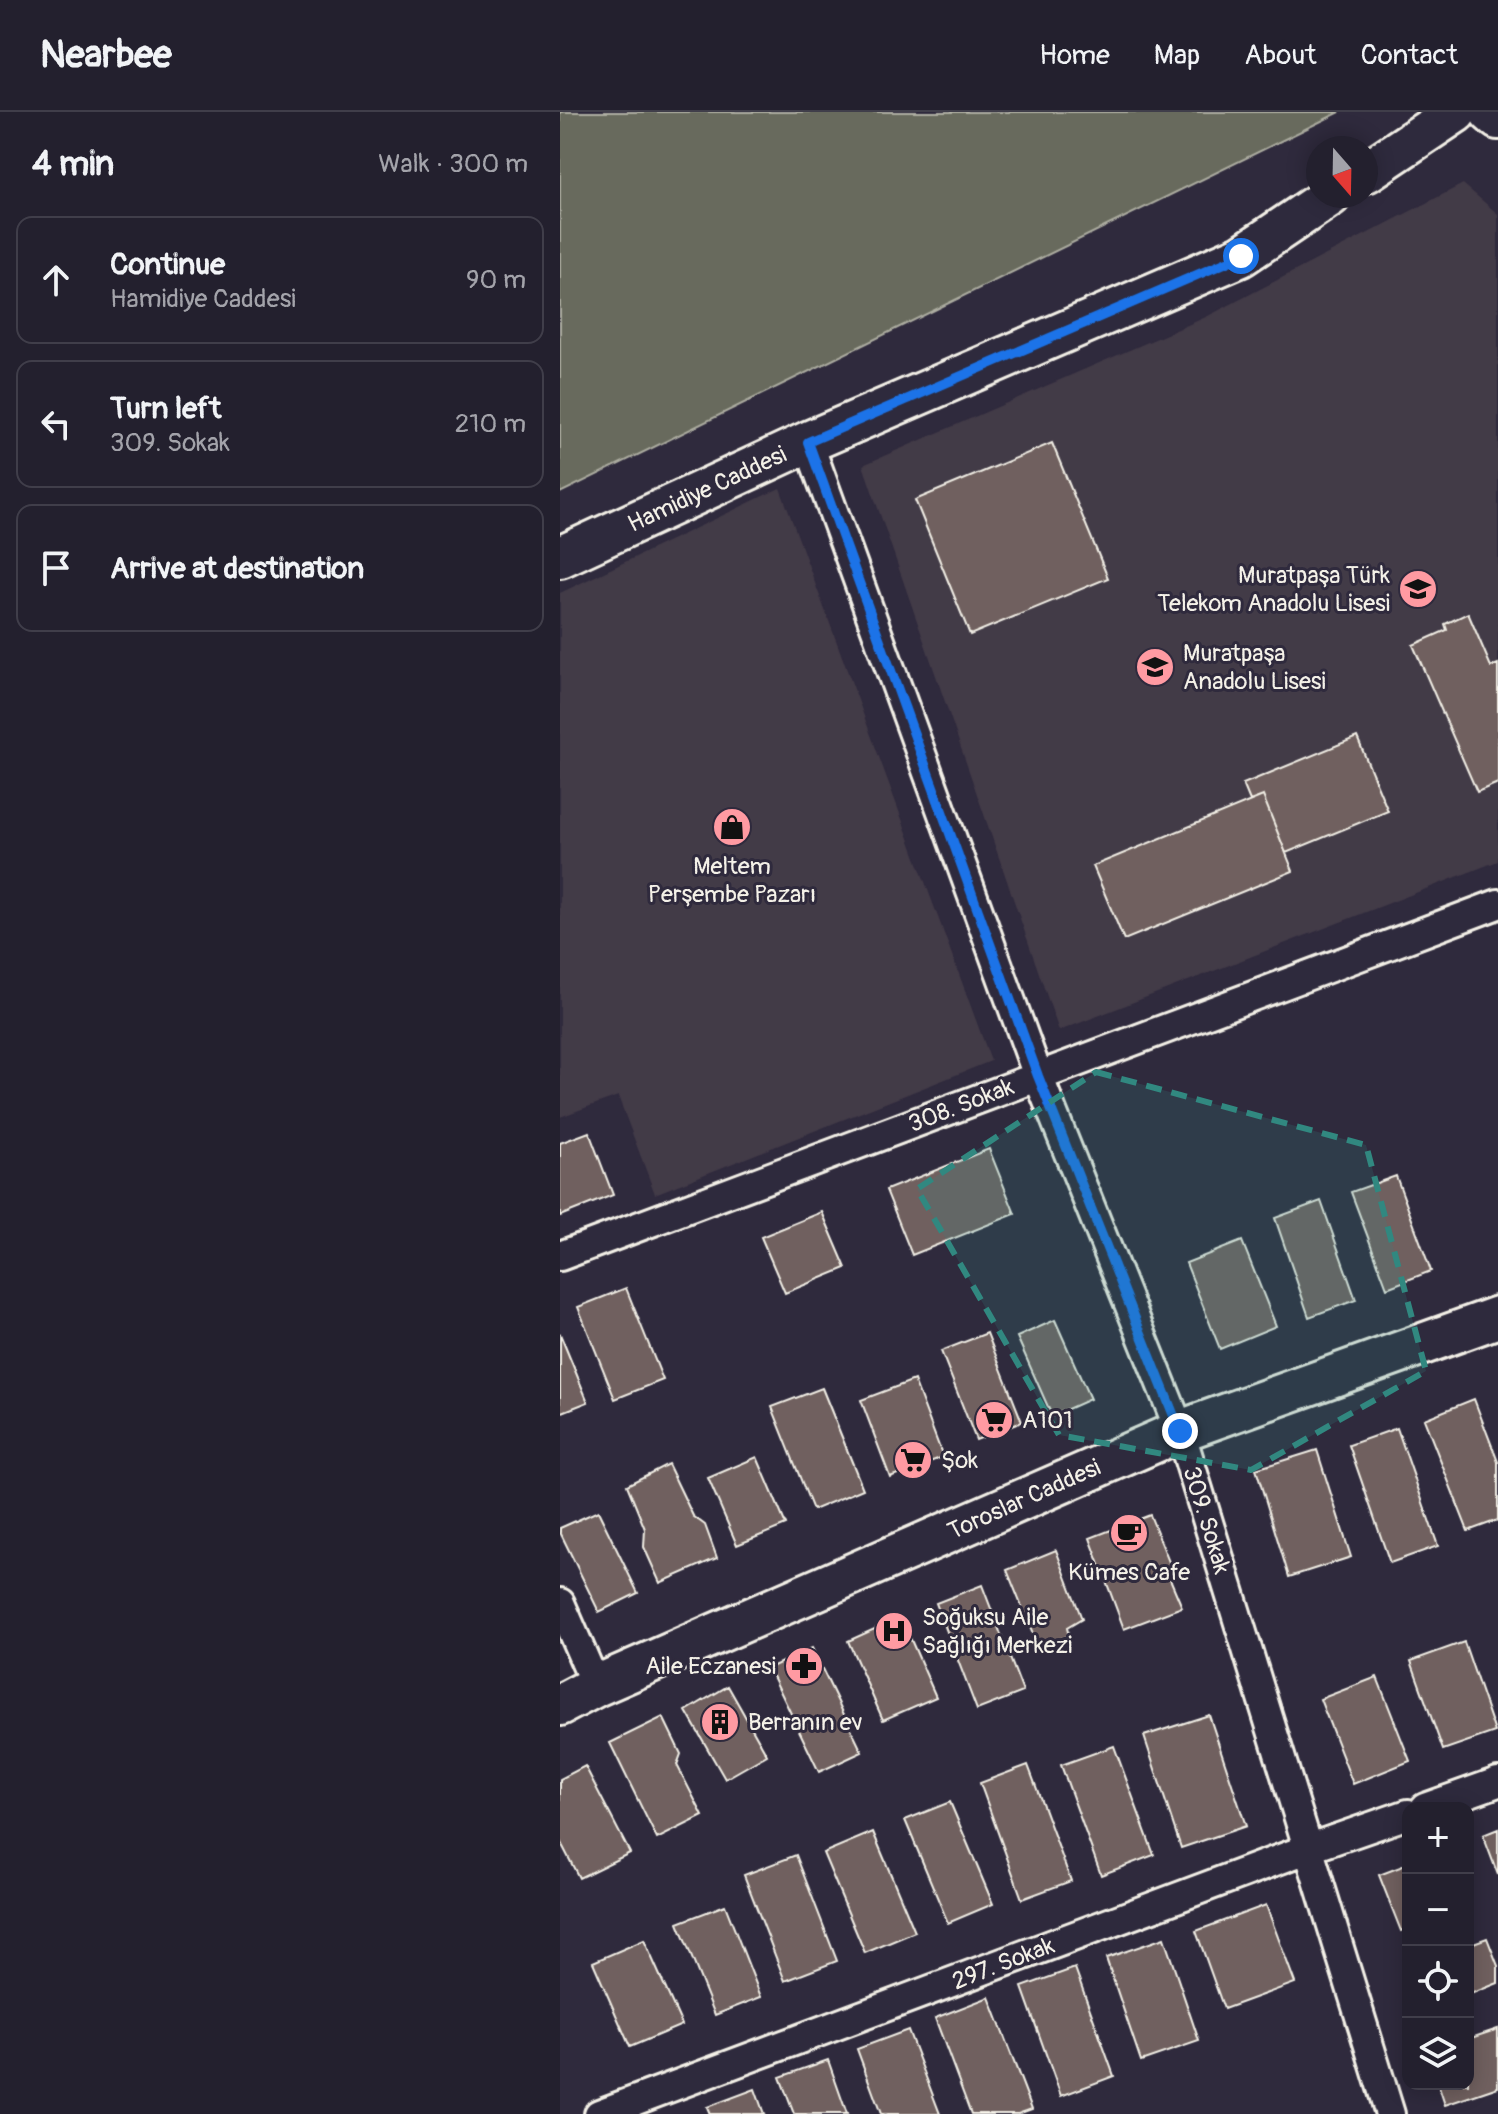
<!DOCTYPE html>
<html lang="en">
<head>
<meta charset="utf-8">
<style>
	:root { --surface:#23202e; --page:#2f2d3a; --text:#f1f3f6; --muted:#a3a3aa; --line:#403e4a }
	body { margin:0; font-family:Pangolin,sans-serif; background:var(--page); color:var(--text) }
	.controls { position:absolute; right:24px; bottom:24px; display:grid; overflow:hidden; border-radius:16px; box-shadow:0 4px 20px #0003 }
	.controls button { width:72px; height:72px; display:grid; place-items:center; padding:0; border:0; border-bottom:2px solid var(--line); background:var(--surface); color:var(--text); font:40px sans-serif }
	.compass { position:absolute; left:746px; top:24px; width:72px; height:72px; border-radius:50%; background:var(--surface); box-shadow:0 4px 20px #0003; rotate:160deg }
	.stop { position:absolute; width:24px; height:24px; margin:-18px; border:6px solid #1a73e8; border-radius:50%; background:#fff }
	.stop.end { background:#1a73e8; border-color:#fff; box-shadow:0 2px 8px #0008 }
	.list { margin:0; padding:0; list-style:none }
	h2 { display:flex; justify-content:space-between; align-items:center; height:104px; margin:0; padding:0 32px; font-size:34px }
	h2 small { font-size:26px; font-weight:400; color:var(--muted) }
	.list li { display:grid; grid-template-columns:52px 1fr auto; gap:24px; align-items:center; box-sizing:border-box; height:128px; margin:0 16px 16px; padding:0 16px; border:2px solid var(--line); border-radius:16px }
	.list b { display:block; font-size:30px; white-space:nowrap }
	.list p { margin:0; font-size:26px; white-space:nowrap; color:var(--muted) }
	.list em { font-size:26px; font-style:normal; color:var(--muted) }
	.icon { flex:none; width:44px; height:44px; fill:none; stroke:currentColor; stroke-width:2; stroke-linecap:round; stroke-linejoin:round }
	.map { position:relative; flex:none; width:938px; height:2002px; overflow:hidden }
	header { display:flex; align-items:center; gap:48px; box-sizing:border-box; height:112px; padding:0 40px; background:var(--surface); border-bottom:2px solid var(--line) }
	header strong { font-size:38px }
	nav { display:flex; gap:44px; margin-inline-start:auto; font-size:28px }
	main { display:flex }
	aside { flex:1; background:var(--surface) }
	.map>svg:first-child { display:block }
</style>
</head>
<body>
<header>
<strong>Nearbee</strong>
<nav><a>Home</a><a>Map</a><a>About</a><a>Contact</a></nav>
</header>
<main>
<aside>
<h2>4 min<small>Walk · 300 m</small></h2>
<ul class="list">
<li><svg class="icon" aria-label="ahead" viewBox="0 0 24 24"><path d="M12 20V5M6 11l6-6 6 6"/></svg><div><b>Continue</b><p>Hamidiye Caddesi</p></div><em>90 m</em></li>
<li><svg class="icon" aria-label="left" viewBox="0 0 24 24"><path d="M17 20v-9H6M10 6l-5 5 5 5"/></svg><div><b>Turn left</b><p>309. Sokak</p></div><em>210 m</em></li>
<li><svg class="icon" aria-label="arrive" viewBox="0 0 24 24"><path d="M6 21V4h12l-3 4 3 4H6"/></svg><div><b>Arrive at destination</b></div></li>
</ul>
</aside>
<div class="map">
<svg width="938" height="2002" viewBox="0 0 938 2002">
	<rect width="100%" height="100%" fill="#2f2a3d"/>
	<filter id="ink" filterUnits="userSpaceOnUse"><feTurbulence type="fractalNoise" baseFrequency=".0125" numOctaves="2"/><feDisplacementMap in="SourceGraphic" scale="16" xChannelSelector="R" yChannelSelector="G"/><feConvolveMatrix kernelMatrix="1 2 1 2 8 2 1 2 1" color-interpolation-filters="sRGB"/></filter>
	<g filter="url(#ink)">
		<path fill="#423a47" d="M903,72L938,102V749L499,919L303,353L646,205Z
			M220,376L431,949L95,1082L58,984L0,1005V481Z"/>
		<path fill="#686b5d" stroke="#aeaea2" stroke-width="2" d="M0,0H780L0,381Z"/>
		<path fill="#70615e" stroke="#f4f1e8" stroke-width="2" d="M492,331L548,466L410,523L355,388Z
			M908,501L931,555L938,552V671L917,680L853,533L887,518L885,512Z
			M797,625L828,699L726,741L703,684L690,689L683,672Z
			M703,684L733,759L564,828L533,754Z
			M29,1020L53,1083L0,1104V1031Z
			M429,1037L455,1102L352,1143L326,1078Z
			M836,1064L871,1159L827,1176L791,1080Z
			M761,1089L796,1188L749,1205L715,1106Z
			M262,1100L286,1156L225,1181L201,1125Z
			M682,1129L716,1214L660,1237L626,1151Z
			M66,1176L103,1268L55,1287L18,1195Z
			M495,1208L530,1287L492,1304L457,1225Z
			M427,1221L462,1310L416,1328L381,1239Z
			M0,1222L28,1290L0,1301Z
			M354,1268L383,1345L330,1365L301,1288Z
			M262,1276L303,1377L253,1398L212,1295Z
			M914,1287L938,1350V1408L908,1419L864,1307Z
			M837,1316L878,1434L830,1451L789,1333Z
			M757,1338L791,1445L729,1465L696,1357Z
			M197,1345L226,1413L177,1433L148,1366Z
			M108,1352L133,1404L145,1413L157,1446L100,1471L84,1435L85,1417L67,1373Z
			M38,1399L78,1481L39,1500L0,1420V1416Z
			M590,1403L611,1455L608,1462L622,1495L564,1517L530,1426Z
			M496,1438L522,1507L507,1516L509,1524L478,1535L447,1458Z
			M422,1473L463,1580L417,1598L376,1491Z
			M341,1505L376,1585L323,1608L288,1529Z
			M904,1530L935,1620L883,1638L851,1549Z
			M252,1536L302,1640L259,1660L209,1556Z
			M817,1565L850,1649L793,1672L760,1587Z
			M168,1574L207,1643L165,1667L126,1599Z
			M649,1603L686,1714L621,1736L584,1624Z
			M103,1605L121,1642L117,1653L143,1704L97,1727L50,1631Z
			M554,1634L594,1743L541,1763L501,1653Z
			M468,1653L511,1769L462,1787L420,1671Z
			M25,1654L70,1741L19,1766L0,1729V1667Z
			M390,1690L433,1792L388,1811L345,1708Z
			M938,1717V1763L923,1723Z
			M313,1720L355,1820L305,1841L263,1741Z
			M236,1743L277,1849L225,1869L184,1763Z
			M848,1752V1816L841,1819L819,1763Z
			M165,1793L201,1885L155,1903L118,1811Z
			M706,1793L735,1871L664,1897L636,1819Z
			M604,1826L639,1929L581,1949L546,1846Z
			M927,1826L938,1854V1871L908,1883V1833Z
			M84,1828L122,1913L70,1935L33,1850Z
			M515,1856L554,1964L501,1984L462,1875Z
			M429,1885L472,1997L458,2002H411L375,1906Z
			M938,1917V1975L885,1993L878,1972H908V1927Z
			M348,1918L380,2002H321L297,1937Z
			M268,1948L287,2002H234L220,1965Z
			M195,1977L204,2002H150L147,1995Z"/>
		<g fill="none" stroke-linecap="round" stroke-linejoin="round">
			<defs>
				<path id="street" d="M248,330L478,964L620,1319L830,2002
					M0,1144L938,792
					M0,1491L36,1574
					M865,1696L938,1670
					M39,2002L747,1737L848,1702"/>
				<path id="secondary" d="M930,0L938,7
					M806,60L896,0
					M0,445L248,330L681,144L770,84
					M0,1593L36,1574L620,1319L938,1205"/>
			</defs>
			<use href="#street" stroke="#f4f1e8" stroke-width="34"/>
			<use href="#secondary" stroke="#f4f1e8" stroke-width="46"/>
			<use href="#street" stroke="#2f2a3d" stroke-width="28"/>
			<use href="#secondary" stroke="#2f2a3d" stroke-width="40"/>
		</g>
	</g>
	<g fill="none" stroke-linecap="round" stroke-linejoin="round" filter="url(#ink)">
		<path stroke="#1a73e8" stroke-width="10" d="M620,1319L478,964L248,330L681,144"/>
	</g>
	<path fill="#318880" fill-opacity="0.2" stroke="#318880" stroke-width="6" stroke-dasharray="16 10" stroke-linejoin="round" d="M536,960L806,1033L866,1259L691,1358L499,1323L357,1077Z"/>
	<defs>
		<symbol id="school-disc" viewBox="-11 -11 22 22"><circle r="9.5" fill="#ff9aa2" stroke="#2f2a3d"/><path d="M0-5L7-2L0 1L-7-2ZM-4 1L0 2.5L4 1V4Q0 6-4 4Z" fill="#111"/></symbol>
		<symbol id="shop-disc" viewBox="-11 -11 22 22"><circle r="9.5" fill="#ff9aa2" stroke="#2f2a3d"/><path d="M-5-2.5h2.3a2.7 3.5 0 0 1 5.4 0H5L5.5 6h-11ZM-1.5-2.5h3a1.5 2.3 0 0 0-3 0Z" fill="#111"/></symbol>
		<symbol id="supermarket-disc" viewBox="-11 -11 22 22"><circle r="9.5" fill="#ff9aa2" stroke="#2f2a3d"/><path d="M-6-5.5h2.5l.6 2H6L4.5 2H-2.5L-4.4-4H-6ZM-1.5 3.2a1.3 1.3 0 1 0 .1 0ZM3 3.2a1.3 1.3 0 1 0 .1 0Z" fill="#111"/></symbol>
		<symbol id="cafe-disc" viewBox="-11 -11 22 22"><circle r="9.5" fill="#ff9aa2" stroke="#2f2a3d"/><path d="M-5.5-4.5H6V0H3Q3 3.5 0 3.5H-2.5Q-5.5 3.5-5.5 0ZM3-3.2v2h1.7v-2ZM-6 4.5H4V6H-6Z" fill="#111"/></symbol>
		<symbol id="hospital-disc" viewBox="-11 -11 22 22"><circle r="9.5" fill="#ff9aa2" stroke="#2f2a3d"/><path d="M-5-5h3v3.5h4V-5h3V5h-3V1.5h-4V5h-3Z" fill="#111"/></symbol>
		<symbol id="pharmacy-disc" viewBox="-11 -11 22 22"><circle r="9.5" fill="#ff9aa2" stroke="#2f2a3d"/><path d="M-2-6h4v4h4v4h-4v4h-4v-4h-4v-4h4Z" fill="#111"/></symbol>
		<symbol id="building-disc" viewBox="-11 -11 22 22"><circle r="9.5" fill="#ff9aa2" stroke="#2f2a3d"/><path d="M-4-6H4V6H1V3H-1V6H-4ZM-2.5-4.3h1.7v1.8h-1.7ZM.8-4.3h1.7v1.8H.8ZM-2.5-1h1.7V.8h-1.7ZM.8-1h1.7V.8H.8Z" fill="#111"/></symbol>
	</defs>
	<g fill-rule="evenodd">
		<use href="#school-disc" x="836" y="455" width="44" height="44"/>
		<use href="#school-disc" x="573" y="533" width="44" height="44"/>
		<use href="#shop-disc" x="150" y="693" width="44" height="44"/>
		<use href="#supermarket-disc" x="412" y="1286" width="44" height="44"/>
		<use href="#supermarket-disc" x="331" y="1326" width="44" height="44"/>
		<use href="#cafe-disc" x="547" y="1399" width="44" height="44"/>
		<use href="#hospital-disc" x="312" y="1497" width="44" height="44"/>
		<use href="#pharmacy-disc" x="222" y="1532" width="44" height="44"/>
		<use href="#building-disc" x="138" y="1588" width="44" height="44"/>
	</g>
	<g text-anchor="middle" stroke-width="6" stroke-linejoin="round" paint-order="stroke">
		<g font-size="24" fill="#f4f1e8" stroke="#2f2a3d">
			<text transform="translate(147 377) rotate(-25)" y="8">Hamidiye Caddesi</text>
			<text transform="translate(401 993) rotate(-21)" y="8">308. Sokak</text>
			<text transform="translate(464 1387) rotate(-24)" y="8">Toroslar Caddesi</text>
			<text transform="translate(647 1408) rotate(73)" y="8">309. Sokak</text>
			<text transform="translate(443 1851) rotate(-21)" y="8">297. Sokak</text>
		</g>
		<g font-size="24" fill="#f4f1e8" stroke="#2f2a3d" text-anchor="start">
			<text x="830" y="471" text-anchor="end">Muratpaşa Türk<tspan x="830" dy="28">Telekom Anadolu Lisesi</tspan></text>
			<text x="623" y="549">Muratpaşa<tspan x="623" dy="28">Anadolu Lisesi</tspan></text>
			<text x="172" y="762" text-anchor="middle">Meltem<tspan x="172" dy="28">Perşembe Pazarı</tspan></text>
			<text x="462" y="1316">A101</text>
			<text x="381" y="1356">Şok</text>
			<text x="569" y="1468" text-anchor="middle">Kümes Cafe</text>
			<text x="362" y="1513">Soğuksu Aile<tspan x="362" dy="28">Sağlığı Merkezi</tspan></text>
			<text x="216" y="1562" text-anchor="end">Aile Eczanesi</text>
			<text x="188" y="1618">Berranın ev</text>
		</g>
	</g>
</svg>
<div class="controls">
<button>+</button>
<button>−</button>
<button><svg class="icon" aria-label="locate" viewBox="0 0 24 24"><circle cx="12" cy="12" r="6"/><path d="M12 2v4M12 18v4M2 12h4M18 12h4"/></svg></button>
<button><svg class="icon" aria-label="layers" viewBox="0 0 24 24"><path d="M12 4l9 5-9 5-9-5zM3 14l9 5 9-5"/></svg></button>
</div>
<svg class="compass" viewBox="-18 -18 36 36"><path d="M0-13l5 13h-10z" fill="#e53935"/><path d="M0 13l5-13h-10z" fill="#a3a3aa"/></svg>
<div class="stop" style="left:681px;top:144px"></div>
<div class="stop end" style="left:620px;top:1319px"></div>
</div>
</main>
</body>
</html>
